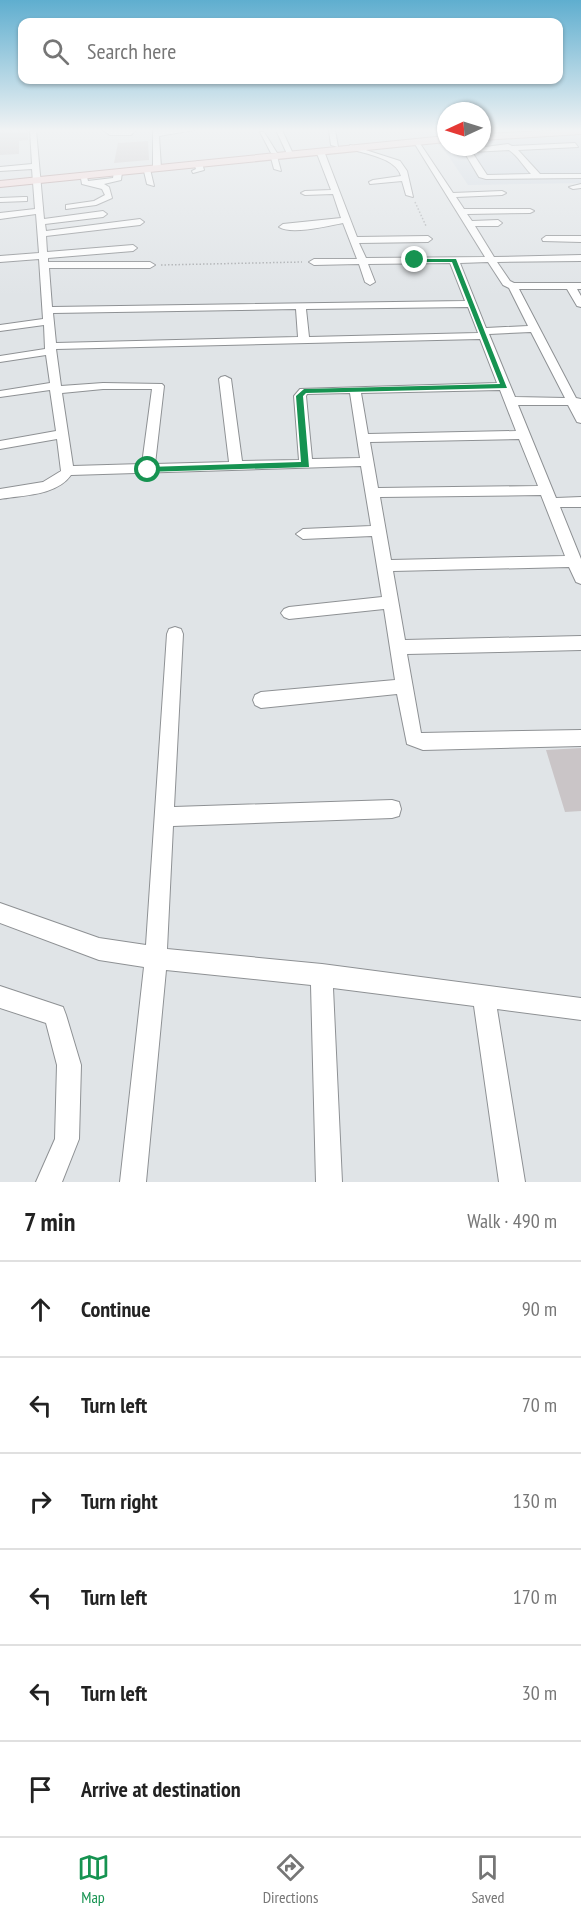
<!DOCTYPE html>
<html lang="en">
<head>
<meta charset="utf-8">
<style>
	:root { --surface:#fff; --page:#f2f2f2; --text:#222; --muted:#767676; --line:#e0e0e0; --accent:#169351 }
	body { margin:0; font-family:"PT Sans Narrow",sans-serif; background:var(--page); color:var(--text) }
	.compass { position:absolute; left:437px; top:102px; width:54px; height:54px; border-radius:50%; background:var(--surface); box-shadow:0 2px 4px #0004; rotate:266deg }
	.stop { position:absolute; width:18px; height:18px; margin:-14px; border:4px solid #169351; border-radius:50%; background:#fff }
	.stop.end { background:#169351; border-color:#fff; box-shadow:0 2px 6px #0008 }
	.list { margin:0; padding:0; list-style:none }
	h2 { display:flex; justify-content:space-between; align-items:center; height:78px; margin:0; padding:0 24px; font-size:26px }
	h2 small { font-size:20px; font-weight:400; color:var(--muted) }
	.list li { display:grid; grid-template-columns:39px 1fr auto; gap:18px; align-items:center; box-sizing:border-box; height:96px; padding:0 24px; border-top:2px solid var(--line) }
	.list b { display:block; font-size:22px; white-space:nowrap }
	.list em { font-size:20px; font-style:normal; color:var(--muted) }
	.icon { flex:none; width:33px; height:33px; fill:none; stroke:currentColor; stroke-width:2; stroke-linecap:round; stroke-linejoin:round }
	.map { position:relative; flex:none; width:581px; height:1182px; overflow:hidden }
	.search { position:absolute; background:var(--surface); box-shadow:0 2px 4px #0004; left:18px; right:18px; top:18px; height:66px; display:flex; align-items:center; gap:15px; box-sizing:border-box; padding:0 21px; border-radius:12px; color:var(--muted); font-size:22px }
	.sheet { height:654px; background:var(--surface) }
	nav { display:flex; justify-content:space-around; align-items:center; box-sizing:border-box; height:84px; border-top:2px solid var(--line); background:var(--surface); font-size:16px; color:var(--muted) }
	nav a { display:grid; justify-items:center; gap:3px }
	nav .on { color:var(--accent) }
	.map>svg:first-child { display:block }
</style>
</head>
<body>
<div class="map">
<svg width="581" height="1182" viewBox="0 0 581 1182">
	<rect width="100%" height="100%" fill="#e0e4e7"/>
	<path fill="#d1d9e2" d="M581,135V183L468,185L439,142L446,141V147H482V140Z"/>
	<path fill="#cac5c7" d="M0,130H28V140L19,141V154L0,155Z
		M148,141L149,160L114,163L118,143Z
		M581,748V811L565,812L546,750Z"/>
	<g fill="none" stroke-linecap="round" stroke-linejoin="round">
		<defs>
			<path id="minor" d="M30,130H36L44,219L103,211L107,214L103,217L45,224L46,231L140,219L144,222L140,225L46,236L47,252L133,245L137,248L133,251L48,258V262H150L155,265L150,268H49L52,307L465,301L450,263L368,264L375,282L370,285L365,282L359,264L314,265L309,262L314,259H357L343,223C328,226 291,235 279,227L283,224L341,218L333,194L305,195L301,193L305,191L331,190L316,151L320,149L324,151L357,237L428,236L432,239L428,242L359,243L366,258L485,257L413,141L417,139L453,193L502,191L506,193L502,195L456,197L464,209H530L534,211L530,213L467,214L472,221L498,220L502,223L498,226H475L494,257L581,255V261L497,262L510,281L514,283H581V289H577L581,296V307L577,306L567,289H519L576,398L581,399V423L577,422L568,405H518L556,498L581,497V507H560L581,559V584L576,582L569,567L393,571L405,640L581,636V650L407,654L421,733L581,730V746L423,750L407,744L397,694L261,708L255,705L253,700L255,695L261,692L395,680L384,609L289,619L284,617L281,613L284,609L289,607L382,597L372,536L303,539L296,534L303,529L371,526L361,466L71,475C56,496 23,495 0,499V489L43,482L61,471L57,439L0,449V441L56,431L50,390L0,397V391L50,383L46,355L0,362V356L45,349L44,325L0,331V325L43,319L39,259L0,262V256L39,253L36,214L0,219V213L35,209L32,169L0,171V167L32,164ZM488,262L503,285L509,288L528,326L486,328L460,263ZM468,307L478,333L309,337L306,309ZM296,309L298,337L56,343L53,313ZM531,332L565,398L515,397L489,334ZM480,339L497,383L300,389L294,396L299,460L242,461L231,379L225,376L221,377L219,379L229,462L155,464L164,386L162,384L103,383L61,386L56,349ZM103,389H152L142,464L73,466L62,393ZM500,390L516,431L368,434L361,393ZM350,393L360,458L312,459L306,396L307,394ZM519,439L538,486L378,488L370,442ZM541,495L565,556L391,560L380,497Z
				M103,130H136L131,135H110Z
				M153,130H194L159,136L161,168L157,170L153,168Z
				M276,130H282L294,156H288Z
				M329,130H335L338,147L331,145Z
				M260,132H264L277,153H271Z
				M575,143L578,147L518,150L540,174H581V178L486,179L479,177L463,150L508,144L512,146ZM509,150C519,157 523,166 531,174L487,175L472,152Z
				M350,145L400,161L407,171L413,197L406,195L402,181L370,184L369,182L373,180L401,176C396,158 366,154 350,149Z
				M270,154L277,156L281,171L274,169Z
				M198,161L202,163L204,170L193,173L192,171L196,169L194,163Z
				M143,167L150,169L154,186L147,184Z
				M118,170L122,172L121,180L104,184L109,187L112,198L96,205L66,209V205L94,201L105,195L102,189L82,184L80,173H86L88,181L113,178L114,172Z
				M581,184V188L573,189L569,187Z
				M24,197H27V201L0,202V198Z
				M546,236H581V242L543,241L542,239Z
				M175,627L181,629L183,634L174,807L392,800L399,802L401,809L399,816L392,818L173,826L167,949L322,964L581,998V1020L497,1009L525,1182H499L474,1006L333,988L342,1182H316L311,985L166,970L146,1182H120L144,967L99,960L0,923V903L99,938L146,945L167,634L169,629Z
				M0,986L63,1007L66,1015L81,1065L79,1139L62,1182H36L55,1139L57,1065L46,1023L0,1008Z"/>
			<path id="major" d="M571,130H581V134L482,140V134Z
				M446,136V142L0,187V181Z"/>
		</defs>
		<use href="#minor" stroke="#8e9194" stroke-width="2"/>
		<use href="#major" stroke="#ac8d8d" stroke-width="2"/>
		<path stroke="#a7aaad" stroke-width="1.5" stroke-dasharray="1.5 2" stroke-linecap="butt" d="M415,202L426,226
			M161,265L302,262"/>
		<use href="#minor" fill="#fff" fill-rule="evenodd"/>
		<use href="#major" fill="#f7d9d9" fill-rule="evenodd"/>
	</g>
	<linearGradient id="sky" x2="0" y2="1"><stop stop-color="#5faecf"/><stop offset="0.44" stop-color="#f1f3f4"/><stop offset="1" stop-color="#f1f3f4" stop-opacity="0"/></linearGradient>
	<rect width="581" height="296" fill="url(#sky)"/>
	<path fill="#169351" d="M413,259H456L507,388L306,393L303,396L309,467L145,472V468L148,467L301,462L296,396L304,389L500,384L452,262H415Z"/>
</svg>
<svg class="compass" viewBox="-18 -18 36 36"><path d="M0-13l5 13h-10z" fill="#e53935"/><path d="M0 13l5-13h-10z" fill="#767676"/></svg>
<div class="stop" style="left:148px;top:470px"></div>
<div class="stop end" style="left:415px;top:260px"></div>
<div class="search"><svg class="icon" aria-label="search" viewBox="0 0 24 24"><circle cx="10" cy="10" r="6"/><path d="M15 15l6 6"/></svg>Search here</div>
</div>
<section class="sheet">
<h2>7 min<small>Walk · 490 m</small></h2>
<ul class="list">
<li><svg class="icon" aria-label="ahead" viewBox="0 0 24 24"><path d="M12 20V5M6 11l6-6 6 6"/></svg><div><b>Continue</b></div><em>90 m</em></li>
<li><svg class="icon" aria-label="left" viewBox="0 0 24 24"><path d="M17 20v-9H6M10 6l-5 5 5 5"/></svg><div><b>Turn left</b></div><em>70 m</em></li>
<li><svg class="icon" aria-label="right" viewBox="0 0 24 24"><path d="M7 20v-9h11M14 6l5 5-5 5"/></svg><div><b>Turn right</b></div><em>130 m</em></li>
<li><svg class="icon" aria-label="left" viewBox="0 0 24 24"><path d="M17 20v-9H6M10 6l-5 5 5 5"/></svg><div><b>Turn left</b></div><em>170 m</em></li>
<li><svg class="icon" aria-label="left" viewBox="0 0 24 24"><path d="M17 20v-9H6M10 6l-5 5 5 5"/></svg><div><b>Turn left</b></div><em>30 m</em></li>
<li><svg class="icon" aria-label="arrive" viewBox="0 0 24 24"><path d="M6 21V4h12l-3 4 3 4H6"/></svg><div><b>Arrive at destination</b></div></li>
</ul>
</section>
<nav>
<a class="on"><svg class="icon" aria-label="map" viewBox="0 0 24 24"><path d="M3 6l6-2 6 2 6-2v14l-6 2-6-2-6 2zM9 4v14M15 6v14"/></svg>Map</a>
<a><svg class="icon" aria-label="directions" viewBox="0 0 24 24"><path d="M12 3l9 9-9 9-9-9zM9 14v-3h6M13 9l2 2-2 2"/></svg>Directions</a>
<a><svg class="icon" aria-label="saved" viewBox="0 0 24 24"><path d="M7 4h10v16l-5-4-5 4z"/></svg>Saved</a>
</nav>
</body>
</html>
